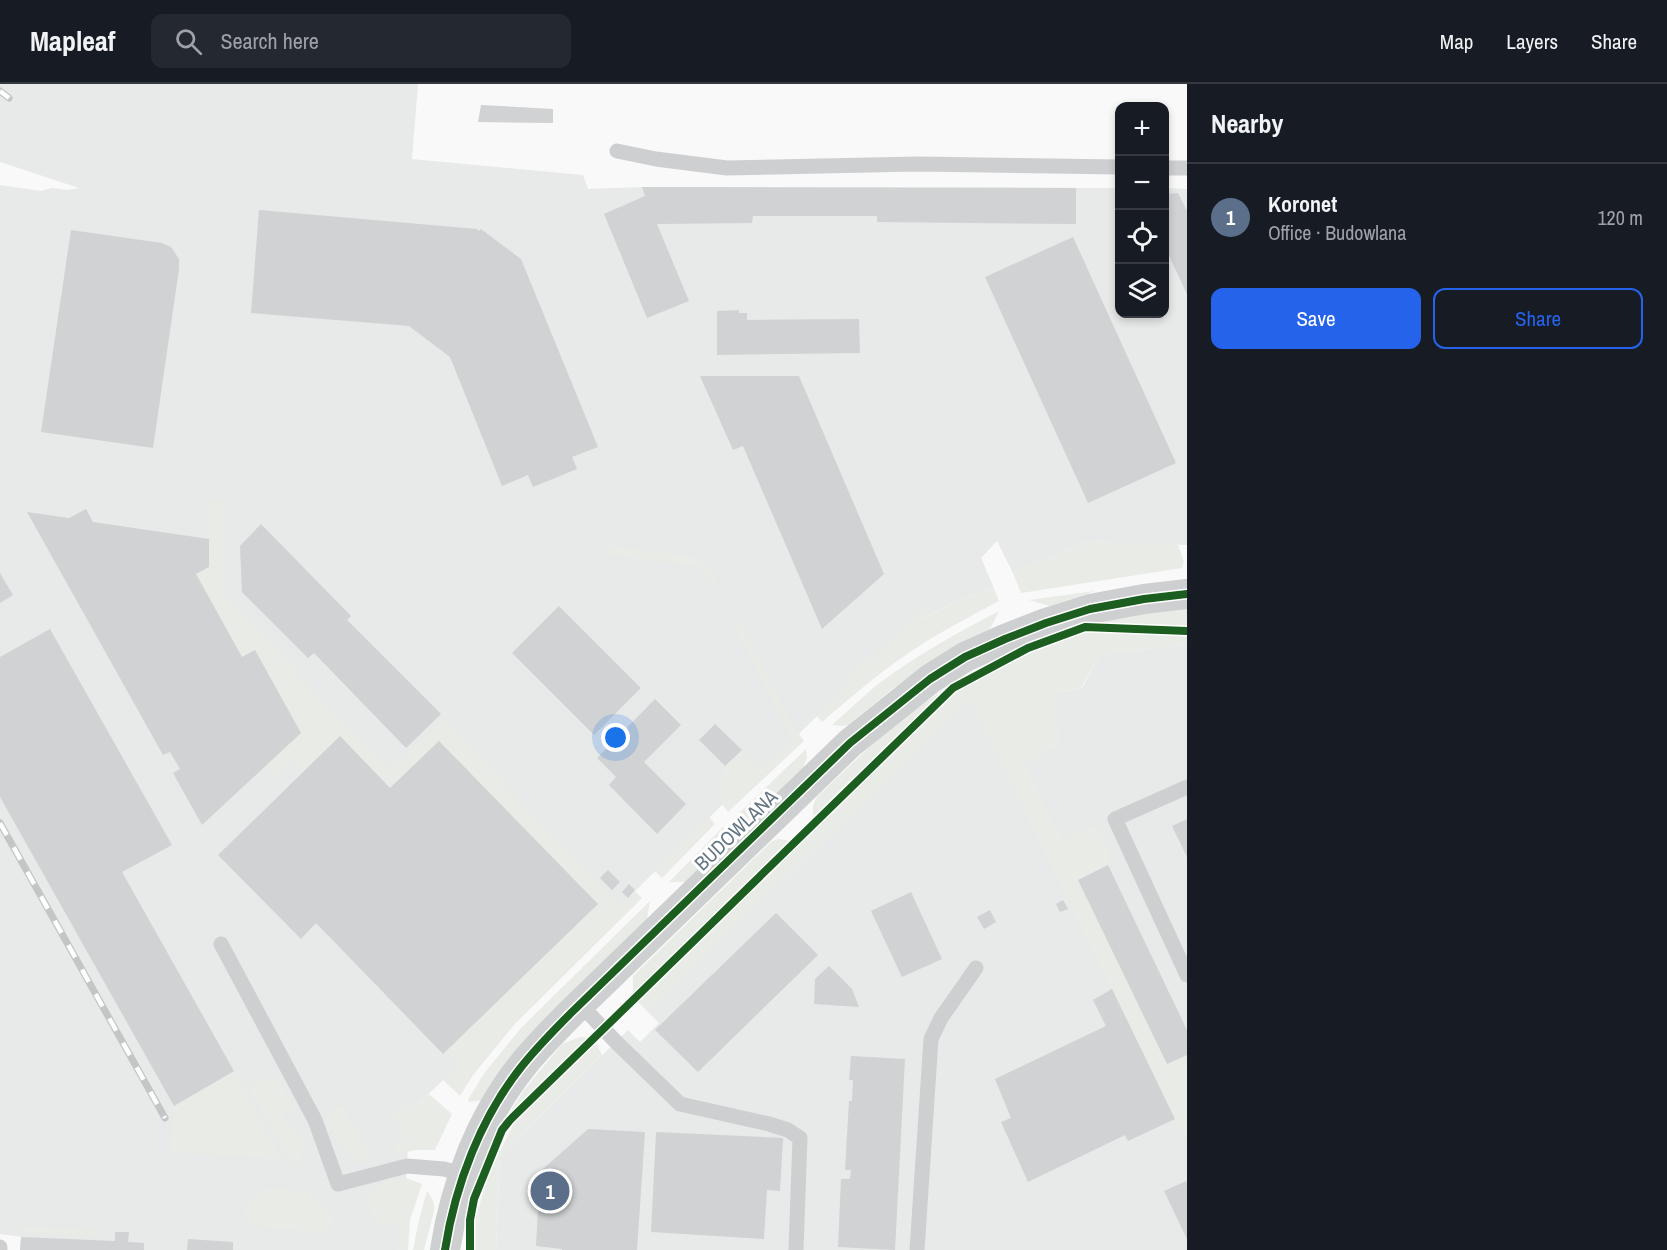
<!DOCTYPE html>
<html lang="en">
<head>
<meta charset="utf-8">
<style>
	:root { --surface:#171b24; --page:#242831; --text:#f1f3f6; --muted:#9ea1a6; --line:#363941; --accent:#2563eb }
	body { margin:0; font-family:"Archivo Narrow",sans-serif; background:var(--page); color:var(--text) }
	.controls { position:absolute; right:18px; top:18px; display:grid; overflow:hidden; border-radius:12px; box-shadow:0 3px 9px #0003 }
	.controls button { width:54px; height:54px; display:grid; place-items:center; padding:0; border:0; border-bottom:2px solid var(--line); background:var(--surface); color:var(--text); font:30px sans-serif }
	.you { position:absolute; left:616px; top:654px; width:21px; height:21px; margin:-15px; border:4px solid #fff; border-radius:50%; background:#1a73e8; box-shadow:0 0 0 9px #1a73e833 }
	.badge { display:grid; place-items:center; width:39px; height:39px; border-radius:50%; background:var(--accent); color:#fff; font-size:20px; font-weight:700 }
	.pin { position:absolute; translate:-50% -50%; border:3px solid #fff; box-shadow:0 2px 6px #0006 }
	.list { margin:0; padding:0; list-style:none }
	h2 { display:flex; justify-content:space-between; align-items:center; height:78px; margin:0; padding:0 24px; font-size:26px }
	h2 small { font-size:20px; font-weight:400; color:var(--muted) }
	.list li { display:grid; grid-template-columns:39px 1fr auto; gap:18px; align-items:center; box-sizing:border-box; height:108px; padding:0 24px; border-top:2px solid var(--line) }
	.list b { display:block; font-size:22px; white-space:nowrap }
	.list p { margin:0; font-size:20px; white-space:nowrap; color:var(--muted) }
	.list em { font-size:20px; font-style:normal; color:var(--muted) }
	.actions { display:flex; gap:12px; padding:18px 24px }
	.actions a { flex:1; padding:14px 0; border:2px solid var(--accent); border-radius:12px; text-align:center; font-size:21px; color:var(--accent) }
	.actions .main { background:var(--accent); color:#fff }
	.icon { flex:none; width:33px; height:33px; fill:none; stroke:currentColor; stroke-width:2; stroke-linecap:round; stroke-linejoin:round }
	.map { position:relative; flex:none; width:1187px; height:1166px; overflow:hidden }
	header { display:flex; align-items:center; gap:36px; box-sizing:border-box; height:84px; padding:0 30px; background:var(--surface); border-bottom:2px solid var(--line) }
	header strong { font-size:28px }
	nav { display:flex; gap:33px; margin-inline-start:auto; font-size:21px }
	.search { width:420px; height:54px; background:var(--page); display:flex; align-items:center; gap:15px; box-sizing:border-box; padding:0 21px; border-radius:12px; color:var(--muted); font-size:22px }
	main { display:flex }
	aside { flex:1; background:var(--surface) }
	.map>svg:first-child { display:block }
</style>
</head>
<body>
<header>
<strong>Mapleaf</strong>
<div class="search"><svg class="icon" aria-label="search" viewBox="0 0 24 24"><circle cx="10" cy="10" r="6"/><path d="M15 15l6 6"/></svg>Search here</div>
<nav><a>Map</a><a>Layers</a><a>Share</a></nav>
</header>
<main>
<div class="map">
<svg width="1187" height="1166" viewBox="0 0 1187 1166">
	<rect width="100%" height="100%" fill="#f9f9f9"/>
	<path fill="#e8e9e9" d="M0,0H418L412,75L583,91L588,105L642,103L1119,104L1120,230H1164L1165,104L1187,105V461L1087,458L1013,489L997,457L981,474L993,502L915,537L807,642L722,721L620,822L621,824L410,1028L402,1166H20L21,1153L0,1150V101L41,107L52,104L67,106L79,104L0,78Z
		M1187,560V1166H496L500,1071L628,946L640,958L659,939L647,927L970,615L974,623L1074,606L1082,604L1100,570Z"/>
	<path fill="#e8ebe6" d="M209,417L226,418V513L389,686L444,635L619,822L635,807L642,814L513,942L473,991L460,1012L443,996L458,980L449,970L445,972L443,970L597,821L439,657L390,704L340,652L304,688L291,676L275,693L265,682L301,648L255,566L242,573L196,490L209,483Z
		M1087,458L1178,460L1184,478L1182,484L1021,509L1013,489Z
		M607,461L694,473L708,481L712,486L718,497L714,502L709,492L700,483L600,469Z
		M993,502L999,517C969,533 938,549 910,568C879,589 851,613 822,638L817,632L849,601L847,595L924,523L926,527L918,536Z
		M1095,507L1050,522L1029,516Z
		M1187,522V542L1092,539Z
		M999,527L990,545L924,582L891,606L848,641L842,642L832,641C847,628 861,614 877,601C915,572 957,549 999,527Z
		M730,533L737,535L792,640L804,657L728,728L719,716V708L725,682L742,666L760,685L792,655Z
		M1093,547L1187,550V560L1100,570L1081,604L1054,610L1060,657L1058,661L1025,681L1062,756L1094,742L1098,745L1110,769L1108,781L1078,796L1167,980L1187,971V1060L970,616L647,927L638,918L954,609C995,582 1039,564 1086,548Z
		M947,604L940,614L815,735C811,727 813,720 817,713L882,651L912,626Z
		M806,665L807,674L803,684L750,736L737,734L736,732Z
		M709,733L715,740L662,794L655,787Z
		M723,743L725,745L726,759L686,798H669Z
		M779,755L792,757L633,910V892L772,757Z
		M650,817L647,836L483,1016L469,1018L468,1016L483,991L521,944Z
		M580,953L590,954L507,1033L524,1006L562,960Z
		M595,960L597,961L602,971L500,1071L496,1166H475V1136L489,1089L512,1043L514,1038Z
		M234,987L282,1075L171,1068L174,1022Z
		M269,993L280,998L295,1025L282,1031L290,1044H292L294,1048L304,1055L301,1072L294,1085L248,1003L265,994Z
		M429,1010L452,1030L435,1066H415L399,1070L393,1064L406,1054L392,1031L405,1018L413,1025Z
		M341,1021L374,1078C368,1078 360,1080 354,1077C343,1071 331,1042 325,1031Z
		M406,1094L422,1100L410,1136L408,1166H397L398,1140L374,1138C372,1131 368,1122 369,1114C371,1098 394,1095 406,1094Z
		M270,1104C293,1105 316,1106 329,1127C332,1132 333,1135 333,1141L331,1144L324,1149L264,1144L251,1140L245,1133L244,1128L247,1117L252,1112Z
		M427,1107C432,1114 435,1119 434,1127L424,1166H413L419,1136Z
		M19,1142L100,1146V1148L96,1152L23,1149L20,1147Z"/>
	<path fill="#d0d2d3" d="M481,21L553,25V39L478,38Z
		M642,103L1076,104V140L877,138V132H753L752,139L657,140L689,217L647,234L604,130L645,112Z
		M1178,109L1186,125H1187V210L1164,161V110Z
		M259,126L477,145L479,147L481,145L521,175L598,363L572,373L577,385L533,403L528,391L502,402L450,273L409,242L251,229Z
		M71,146L162,159L171,163L179,175V185L153,364L41,348Z
		M1073,153L1176,379L1088,419L985,193Z
		M739,226V229H747V236L859,235L860,269L717,271V227Z
		M700,292H799L884,490L822,545L743,362L733,366Z
		M86,425L93,438L209,455V483L196,490L242,573L255,566L301,649L202,741L173,689L180,685L170,668L163,671L27,428L69,434Z
		M261,440L351,532L347,536L441,630L406,664L314,569L308,574L242,508L240,462Z
		M0,489L13,511L0,519Z
		M559,522L641,604L594,651L512,569Z
		M50,545L172,761L122,788L234,987L174,1022L0,713V573Z
		M655,615L681,641L644,678L686,720L657,750L609,701L616,693L597,674Z
		M715,640L742,666L725,682L699,656Z
		M340,652L390,704L439,657L598,820L443,970L316,839L301,855L218,771Z
		M1187,735V773L1172,742Z
		M1108,781L1187,946V971L1167,980L1078,796Z
		M608,786L620,798L612,806L600,794Z
		M629,800L635,806L628,814L622,808Z
		M911,808L942,875L902,893L871,827Z
		M1063,816L1068,825L1060,828L1056,820Z
		M990,826L996,838L984,845L977,833Z
		M776,829L818,871L698,988L655,946Z
		M829,882L852,905L859,923L814,920L815,895Z
		M1112,905L1175,1035L1128,1057L1125,1051L1028,1098L1001,1038L1011,1034L995,995L1106,942L1093,916Z
		M851,972L905,975L895,1166L838,1163L841,1095H850L851,1086H845L849,1017H852L853,996H849Z
		M588,1045L645,1048L637,1166H562V1165L536,1162L539,1105L542,1104L543,1085Z
		M656,1048L783,1054L780,1107L767,1106L764,1155L651,1148Z
		M1186,1097L1187,1099V1155L1164,1107Z
		M115,1148H129L128,1158L144,1159V1166H20L21,1153L115,1157Z
		M188,1155L233,1158V1166H187Z"/>
	<g fill="none" stroke-linecap="round" stroke-linejoin="round">
		<path stroke="#cecfd0" stroke-width="15" d="M617,67L656,75L727,84L918,80L1120,83
			M1164,84H1187
			M1187,703L1115,735L1187,891
			M221,860L315,1036L338,1100L407,1082L444,1085L464,1091
			M580,920L616,958L680,1020L769,1040L788,1046L800,1054L796,1166
			M0,1163V1166
			M917,1166L931,955L941,934L976,884"/>
		<path stroke="#cecfd0" stroke-width="30" d="M445,1166C455,1101 481,1033 522,982C538,962 555,945 572,928L850,659L930,595L965,573L1005,555L1046,539L1090,525L1144,515L1187,510"/>
		<defs>
			<path id="rail" d="M0,7L9,14
				M0,739L165,1034"/>
		</defs>
		<use href="#rail" stroke="#c3c5c6" stroke-width="7"/>
		<use href="#rail" stroke="#fff" stroke-width="4.5" stroke-dasharray="14" stroke-linecap="butt"/>
		<defs>
			<path id="cycleway" d="M445,1166C455,1101 481,1033 522,982C538,962 555,945 572,928L850,659L930,595L965,573L1005,555L1046,539L1090,525L1144,515L1187,510
				M470,1166V1136L474,1115L502,1046L510,1036L953,604L1028,564L1085,543L1187,547"/>
		</defs>
		<use href="#cycleway" stroke="#fff" stroke-width="11"/>
		<use href="#cycleway" stroke="#1b5e20" stroke-width="8"/>
	</g>
	<g text-anchor="middle" stroke-width="6" stroke-linejoin="round" paint-order="stroke">
		<g font-size="20" fill="#657683" stroke="#fff">
			<text transform="translate(736 746) rotate(-44)" y="7">BUDOWLANA</text>
		</g>
	</g>
</svg>
<div class="controls">
<button>+</button>
<button>−</button>
<button><svg class="icon" aria-label="locate" viewBox="0 0 24 24"><circle cx="12" cy="12" r="6"/><path d="M12 2v4M12 18v4M2 12h4M18 12h4"/></svg></button>
<button><svg class="icon" aria-label="layers" viewBox="0 0 24 24"><path d="M12 4l9 5-9 5-9-5zM3 14l9 5 9-5"/></svg></button>
</div>
<div class="you"></div>
<div class="pin badge" style="left:550px;top:1107px;background:#5c6f8a">1</div>
</div>
<aside>
<h2>Nearby<small></small></h2>
<ul class="list">
<li><span class="badge" style="background:#5c6f8a">1</span><div><b>Koronet</b><p>Office · Budowlana</p></div><em>120 m</em></li>
</ul>
<div class="actions"><a class="main">Save</a><a>Share</a></div>
</aside>
</main>
</body>
</html>
